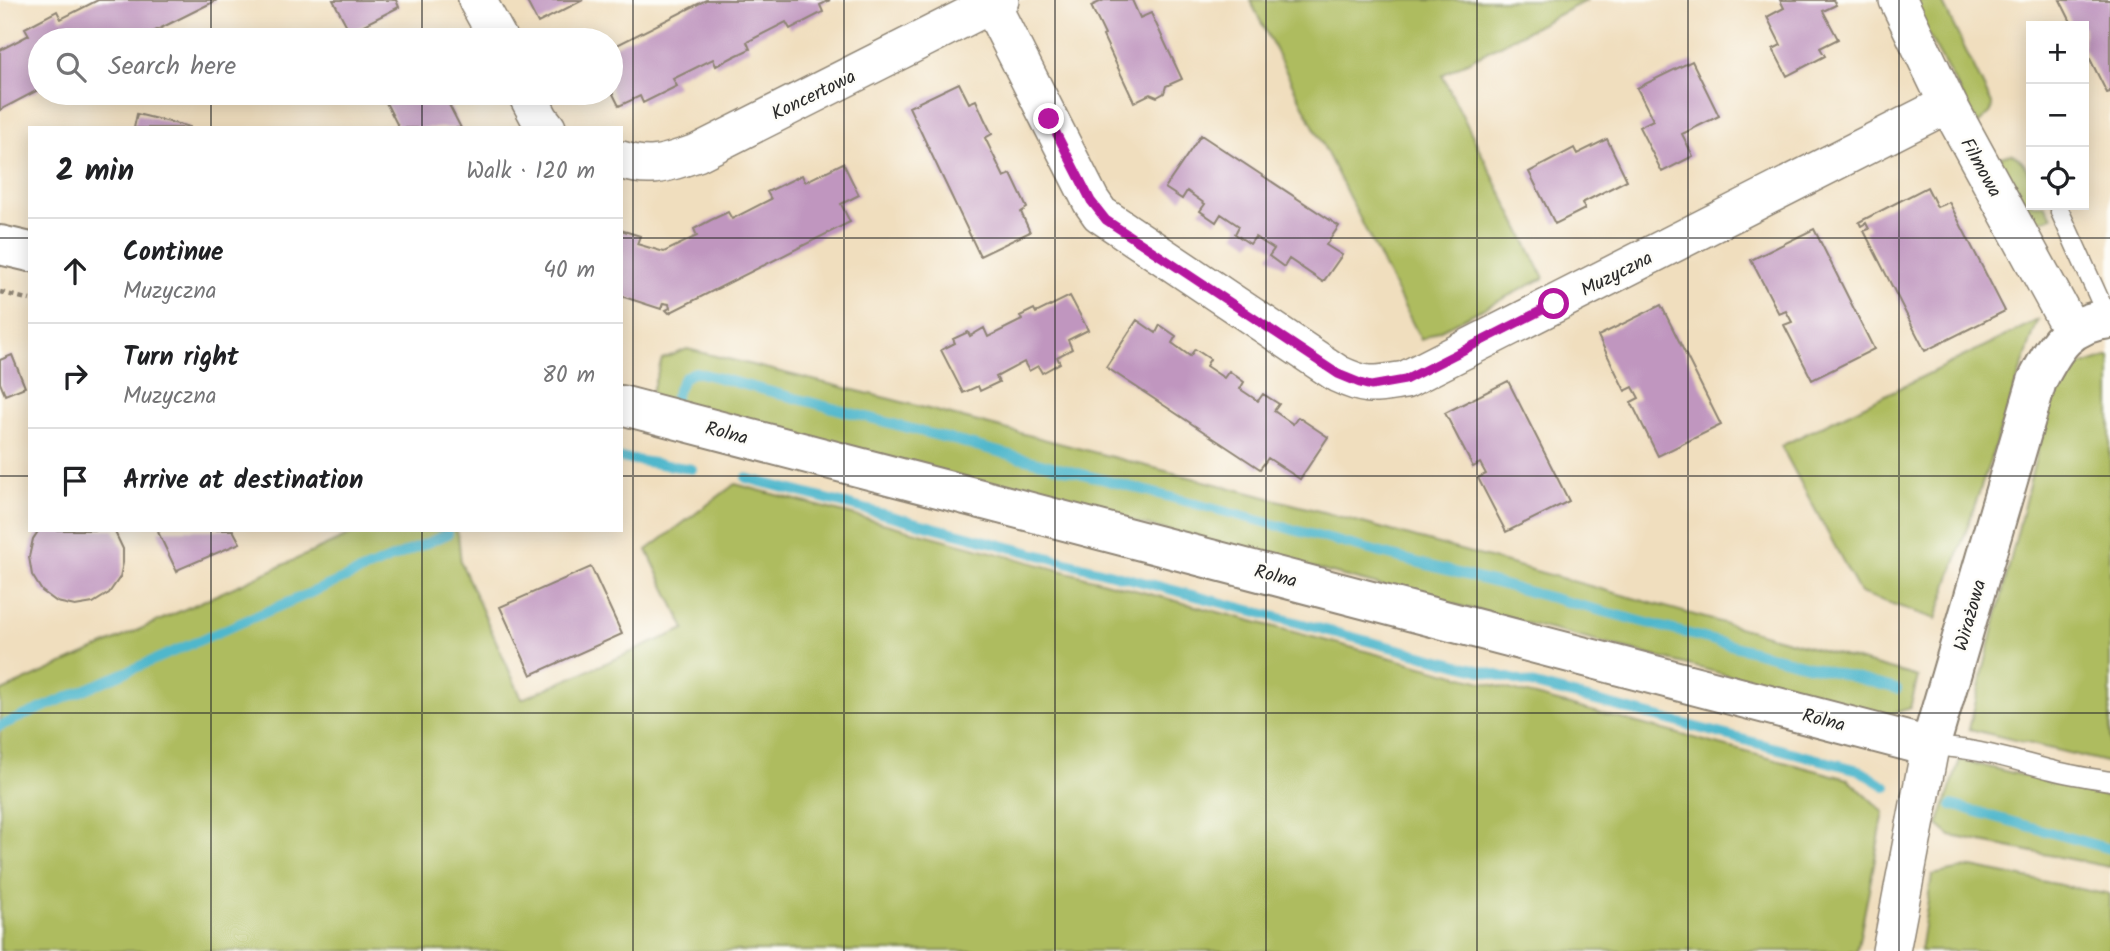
<!DOCTYPE html>
<html lang="en">
<head>
<meta charset="utf-8">
<style>
	:root { --surface:#fff; --page:#f2f2f2; --text:#202124; --muted:#757577; --line:#e0e0e0 }
	body { margin:0; font-family:Kalam,sans-serif; background:var(--page); color:var(--text) }
	.controls { position:absolute; right:21px; top:21px; display:grid; overflow:hidden; border-radius:0px; box-shadow:0 4px 18px #0003 }
	.controls button { width:63px; height:63px; display:grid; place-items:center; padding:0; border:0; border-bottom:2px solid var(--line); background:var(--surface); color:var(--text); font:35px sans-serif }
	.stop { position:absolute; width:21px; height:21px; margin:-16px; border:5px solid #b5179e; border-radius:50%; background:#fff }
	.stop.end { background:#b5179e; border-color:#fff; box-shadow:0 2px 7px #0008 }
	.list { margin:0; padding:0; list-style:none }
	h2 { display:flex; justify-content:space-between; align-items:center; height:91px; margin:0; padding:0 28px; font-size:30px }
	h2 small { font-size:23px; font-weight:400; color:var(--muted) }
	.list li { display:grid; grid-template-columns:46px 1fr auto; gap:21px; align-items:center; box-sizing:border-box; height:105px; padding:0 28px; border-top:2px solid var(--line) }
	.list b { display:block; font-size:26px; white-space:nowrap }
	.list p { margin:0; font-size:23px; white-space:nowrap; color:var(--muted) }
	.list em { font-size:23px; font-style:normal; color:var(--muted) }
	.icon { flex:none; width:38px; height:38px; fill:none; stroke:currentColor; stroke-width:2; stroke-linecap:round; stroke-linejoin:round }
	.map { position:relative; flex:none; width:2110px; height:951px; overflow:hidden }
	.search { position:absolute; background:var(--surface); box-shadow:0 4px 18px #0003; left:28px; top:28px; width:595px; height:77px; display:flex; align-items:center; gap:18px; box-sizing:border-box; padding:0 24px; border-radius:38px; color:var(--muted); font-size:26px }
	.panel { position:absolute; background:var(--surface); box-shadow:0 4px 18px #0003; left:28px; top:126px; width:595px; height:406px; border-radius:0px }
	.map>svg:first-child { display:block }
</style>
</head>
<body>
<div class="map">
<svg width="2110" height="951" viewBox="0 0 2110 951">
	<rect width="100%" height="100%" fill="#fdfcf7"/>
	<filter id="ink" filterUnits="userSpaceOnUse"><feTurbulence type="fractalNoise" baseFrequency=".0143" numOctaves="2"/><feDisplacementMap in="SourceGraphic" scale="14" xChannelSelector="R" yChannelSelector="G"/><feConvolveMatrix kernelMatrix="1 2 1 2 8 2 1 2 1" color-interpolation-filters="sRGB"/></filter>
	<filter id="wash" filterUnits="userSpaceOnUse"><feTurbulence type="fractalNoise" baseFrequency=".00686" numOctaves="4" result="noise"/><feDisplacementMap in="SourceGraphic" scale="28" xChannelSelector="R" yChannelSelector="G"/><feGaussianBlur stdDeviation="1.57" result="paint"/><feColorMatrix in="noise" values="0 0 0 0 0 0 0 0 0 0 0 0 0 0 0 0 0 1.4 0 .05"/><feComposite in="paint" operator="in"/></filter>
	<g filter="url(#wash)">
		<rect width="100%" height="100%" fill="#f0debe"/>
		<path fill="#aebc5e" stroke="#6c7444" stroke-width="2" d="M1250,0H1587L1442,75L1544,278L1421,340Z
			M1909,0H1941L1992,104L1991,112L1978,124Z
			M2012,154C2032,165 2031,184 2031,205H2045L2052,217L2033,223L1997,158Z
			M2038,320L1936,619L1860,593L1781,446Z
			M687,349L890,399L1323,512L1918,677L1910,708L1898,712L1882,715L650,397L662,359Z
			M2107,357H2110V763L1969,729L2046,416L2068,370Z
			M735,484L1848,779L1884,812L1857,951H0V692L361,530H456L458,534L461,563L522,699L685,629L647,550Z
			M1960,760L2110,797V867L1951,836L1938,825Z
			M1972,867L2110,895V951H1920L1932,875Z"/>
		<g fill="none" stroke-linecap="round" stroke-linejoin="round">
			<path stroke="#4fb7cc" stroke-width="10" d="M675,397C680,384 682,375 696,372L1897,689
				M621,458L692,469
				M746,478L1859,770L1887,787
				M0,726L448,534
				M1952,805L2110,849"/>
		</g>
		<g id="blocks">
			<path fill="#c096bf" d="M98,0H217L137,40H40V89L0,110V50L29,35L25,28L57,11L61,19Z
				M333,0H396L399,7L350,32Z
				M526,0H583L538,23Z
				M706,0H830L820,5L823,12L790,29L786,22L747,42L750,49L733,57L716,66L713,59L673,79L677,86L643,103L640,96L619,106L611,90V48Z
				M1104,0H1132L1140,18L1151,13L1182,79L1166,86L1164,93L1157,97L1150,94L1134,102L1103,36L1105,35L1091,6Z
				M1780,0H1833L1836,5L1823,11L1838,39L1820,48L1825,56L1787,76L1773,49L1781,45L1767,17L1784,8Z
				M2060,0H2110V92L2107,93L2084,47V26H2073Z
				M1692,61L1719,116L1682,134L1693,156L1662,172L1639,127L1653,120L1637,88Z
				M959,83L969,103L976,100L984,118L992,134L985,138L1004,177L1011,174L1027,208L1021,212L1030,232L980,256L909,107Z
				M381,93H443L461,128H399Z
				M137,114L190,127V128H134Z
				M1201,135L1339,226L1326,245L1342,255L1323,282L1289,259L1284,267L1269,256L1274,249L1255,237L1250,244L1235,234L1239,226L1221,214L1216,222L1200,211L1205,204L1187,191L1182,199L1165,188Z
				M1607,139L1627,180L1582,203L1585,209L1555,224L1529,172L1574,148L1577,154Z
				M843,163L859,195L841,204L850,222L669,313L666,310L670,308L669,304L663,303L661,309L621,296V230L640,236L637,244L664,252L697,236L694,229L711,220L728,212L732,219L771,199L767,192L802,175L805,182Z
				M1927,187L1937,207L1949,202L2005,311L1925,351L1864,231L1869,229L1866,223L1861,226L1859,222Z
				M1814,229L1874,349L1812,380L1784,325L1792,322L1786,311L1779,314L1751,260Z
				M1070,296L1088,330L1068,340L1072,349L1057,357L1060,363L1042,373L1038,366L1029,371L1024,362L996,377L999,382L980,391L978,386L963,393L941,350L955,343L953,339L968,332L970,336L984,328L988,337L1022,320L1020,316L1034,309L1036,313Z
				M1661,305L1721,425L1658,456L1631,402L1639,398L1633,387L1625,391L1598,336Z
				M1137,320L1156,333L1160,325L1176,336L1172,343L1190,356L1195,349L1210,359L1206,366L1224,378L1229,371L1244,382L1240,389L1258,401L1263,394L1279,404L1274,411L1293,424L1298,417L1328,437L1300,479L1268,458L1260,469L1106,367Z
				M12,355L25,387L5,395L0,383V360Z
				M1508,381L1569,501L1506,532L1478,478L1486,474L1480,463L1473,467L1445,413Z
				M39,530H114L123,549V563L120,577L109,593L93,603L75,606L57,602L42,591L32,575L29,557L33,539Z
				M161,530H233L240,543L179,569L177,572L158,532Z
				M591,567L622,634L531,675L500,607Z"/>
		</g>
	</g>
	<g filter="url(#ink)">
		<use href="#blocks" fill-opacity="0" stroke="#8e8474" stroke-width="2"/>
		<g fill="none" stroke-linecap="round" stroke-linejoin="round">
			<defs>
				<path id="service" d="M2060,212L2108,318
					M1930,747C1971,746 2012,760 2052,770C2071,775 2091,778 2110,781"/>
				<path id="minor" d="M477,0L499,40
					M989,0L1091,201L1100,214L1338,374C1368,388 1373,385 1405,380L1948,104
					M1898,0L1948,104L2072,331
					M526,93L540,119L547,128
					M621,160C653,171 668,162 697,153L1000,0
					M1891,951L1930,747"/>
				<path id="tertiary" d="M0,245L30,252
					M621,405L1930,747L2037,381C2054,348 2068,322 2110,319"/>
			</defs>
			<use href="#service" stroke="#8e8474" stroke-width="21"/>
			<use href="#minor" stroke="#8e8474" stroke-width="40"/>
			<use href="#tertiary" stroke="#8e8474" stroke-width="42"/>
			<path stroke="#8e8474" stroke-width="4.5" stroke-dasharray="5 5" stroke-linecap="butt" d="M0,292L30,300"/>
			<use href="#service" stroke="#fff" stroke-width="18"/>
			<use href="#minor" stroke="#fff" stroke-width="37"/>
			<use href="#tertiary" stroke="#fff" stroke-width="38"/>
		</g>
	</g>
	<g fill="none" stroke-linecap="round" stroke-linejoin="round" filter="url(#ink)">
		<path stroke="#b5179e" stroke-width="9" d="M1049,119L1091,201L1106,220L1338,374L1360,383L1371,386L1405,380L1554,304"/>
	</g>
	<path fill="none" stroke="#2b2b2b" stroke-width="2" stroke-opacity="0.55" d="M211,0V40M422,0V40M633,0V951M844,0V951M1055,0V951M1266,0V951M1477,0V951M1688,0V951M1899,0V951M211,93V128M422,93V128M0,238H30M621,238H2110M0,476H30M621,476H2110M211,530V951M422,530V951M0,713H2110"/>
	<g text-anchor="middle" stroke-width="5" stroke-linejoin="round" paint-order="stroke">
		<g font-size="19" fill="#2b2b2b" stroke="#fdfcf7">
			<text transform="translate(813 94) rotate(-26)" y="7">Koncertowa</text>
			<text transform="translate(1982 167) rotate(61)" y="7">Filmowa</text>
			<text transform="translate(1616 273) rotate(-27)" y="7">Muzyczna</text>
			<text transform="translate(727 432) rotate(15)" y="7">Rolna</text>
			<text transform="translate(1276 575) rotate(15)" y="7">Rolna</text>
			<text transform="translate(1969 615) rotate(-74)" y="7">Wirażowa</text>
			<text transform="translate(1824 719) rotate(14)" y="7">Rolna</text>
		</g>
	</g>
</svg>
<div class="controls">
<button>+</button>
<button>−</button>
<button><svg class="icon" aria-label="locate" viewBox="0 0 24 24"><circle cx="12" cy="12" r="6"/><path d="M12 2v4M12 18v4M2 12h4M18 12h4"/></svg></button>
</div>
<div class="stop" style="left:1554px;top:304px"></div>
<div class="stop end" style="left:1049px;top:119px"></div>
<div class="search"><svg class="icon" aria-label="search" viewBox="0 0 24 24"><circle cx="10" cy="10" r="6"/><path d="M15 15l6 6"/></svg>Search here</div>
<section class="panel">
<h2>2 min<small>Walk · 120 m</small></h2>
<ul class="list">
<li><svg class="icon" aria-label="ahead" viewBox="0 0 24 24"><path d="M12 20V5M6 11l6-6 6 6"/></svg><div><b>Continue</b><p>Muzyczna</p></div><em>40 m</em></li>
<li><svg class="icon" aria-label="right" viewBox="0 0 24 24"><path d="M7 20v-9h11M14 6l5 5-5 5"/></svg><div><b>Turn right</b><p>Muzyczna</p></div><em>80 m</em></li>
<li><svg class="icon" aria-label="arrive" viewBox="0 0 24 24"><path d="M6 21V4h12l-3 4 3 4H6"/></svg><div><b>Arrive at destination</b></div></li>
</ul>
</section>
</div>
</body>
</html>
